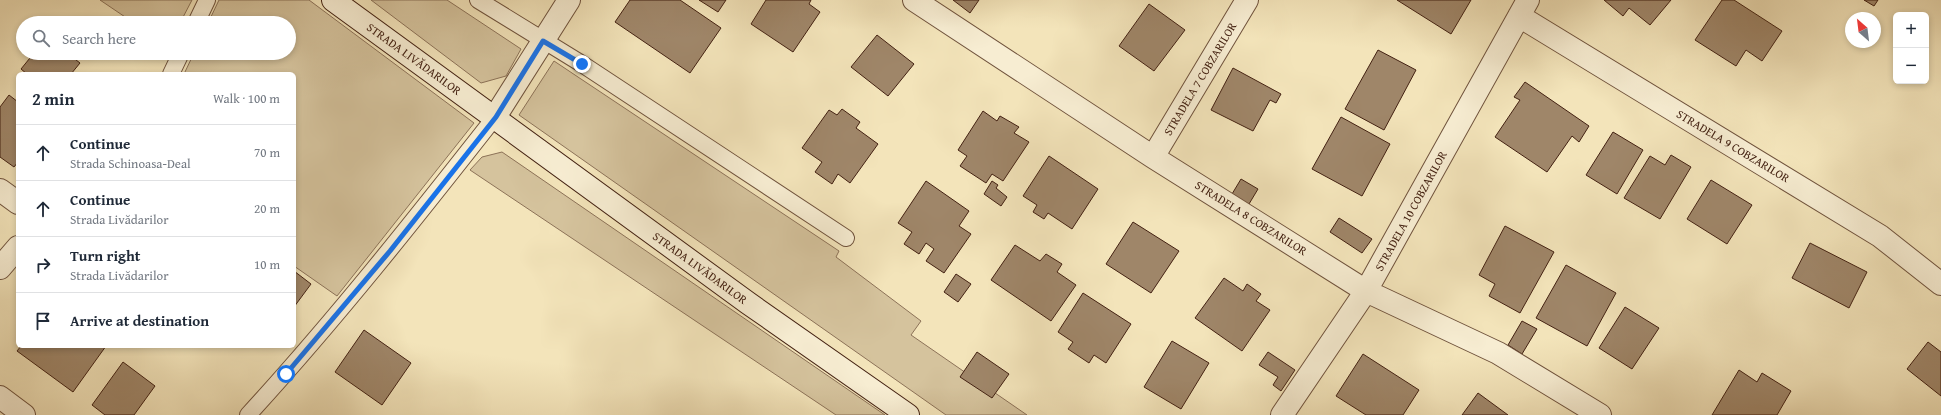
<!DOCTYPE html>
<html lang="en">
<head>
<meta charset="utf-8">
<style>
	:root { --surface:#fff; --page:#f2f2f3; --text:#1f2937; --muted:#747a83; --line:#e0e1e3 }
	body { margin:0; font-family:"Gentium Book Plus",serif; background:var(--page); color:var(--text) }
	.controls { position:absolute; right:12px; top:12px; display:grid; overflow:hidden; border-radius:6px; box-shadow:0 2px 6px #0003 }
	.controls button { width:36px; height:36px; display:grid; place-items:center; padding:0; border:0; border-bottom:1px solid var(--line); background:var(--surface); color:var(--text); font:20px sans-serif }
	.compass { position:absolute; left:1845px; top:12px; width:36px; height:36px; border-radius:50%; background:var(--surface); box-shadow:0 2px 6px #0003; rotate:332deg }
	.stop { position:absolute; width:12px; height:12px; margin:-9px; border:3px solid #1a73e8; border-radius:50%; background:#fff }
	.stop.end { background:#1a73e8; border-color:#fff; box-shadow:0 1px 4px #0008 }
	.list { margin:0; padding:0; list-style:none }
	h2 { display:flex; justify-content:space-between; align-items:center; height:52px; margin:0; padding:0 16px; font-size:17px }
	h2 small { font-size:13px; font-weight:400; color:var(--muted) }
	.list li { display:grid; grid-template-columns:26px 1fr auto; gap:12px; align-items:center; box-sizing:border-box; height:56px; padding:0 16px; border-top:1px solid var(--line) }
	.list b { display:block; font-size:15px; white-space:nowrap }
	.list p { margin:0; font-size:13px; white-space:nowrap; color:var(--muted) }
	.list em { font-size:13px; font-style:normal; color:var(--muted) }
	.icon { flex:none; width:22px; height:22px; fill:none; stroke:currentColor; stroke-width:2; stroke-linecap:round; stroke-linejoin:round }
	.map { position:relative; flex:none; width:1941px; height:415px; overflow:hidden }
	.search { position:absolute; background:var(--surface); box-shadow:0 2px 6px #0003; left:16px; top:16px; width:280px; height:44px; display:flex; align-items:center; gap:10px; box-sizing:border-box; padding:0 14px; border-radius:22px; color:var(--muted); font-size:15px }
	.panel { position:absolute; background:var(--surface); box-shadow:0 2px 6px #0003; left:16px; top:72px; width:280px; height:276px; border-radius:6px }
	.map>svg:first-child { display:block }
</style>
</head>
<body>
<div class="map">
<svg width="1941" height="415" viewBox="0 0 1941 415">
	<rect width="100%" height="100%" fill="#f3e4ba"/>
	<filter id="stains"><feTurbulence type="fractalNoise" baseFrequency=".005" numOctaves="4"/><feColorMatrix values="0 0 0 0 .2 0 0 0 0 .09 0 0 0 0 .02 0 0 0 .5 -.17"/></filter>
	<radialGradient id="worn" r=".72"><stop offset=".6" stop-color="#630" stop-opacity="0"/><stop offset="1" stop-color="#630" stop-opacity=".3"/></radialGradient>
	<path fill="#d5c39d" stroke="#8c7258" d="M100,0H192L180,23H134Z
		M219,0H309L474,123L337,296L294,266V74H184L194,53H289V23H208Z
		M371,0H447L521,49L506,76L481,83Z
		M554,61L839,251L836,257L921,321L911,335L1027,415H946L519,115Z
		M502,152L885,415H836L470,170L482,157Z"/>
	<path fill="#9f8669" stroke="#432112" d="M630,0H680L721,28L690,73L615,22Z
		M699,0H726L718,12Z
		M766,0H811L809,4L820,12L793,52L751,24Z
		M953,0H979L970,13Z
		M1397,0H1471L1451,34Z
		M1604,0H1671L1650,25L1629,8L1623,16Z
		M1722,0H1734L1782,31L1762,61L1746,50L1736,66L1695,40Z
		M1864,0H1878L1874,6Z
		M1149,4L1185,30L1154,71L1119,46Z
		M877,35L914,64L888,96L851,67Z
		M1378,50L1416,70L1384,130L1345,109Z
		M34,53H67L80,63L71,74H27L21,69Z
		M1233,68L1281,94L1276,103L1270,100L1253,131L1211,110Z
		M1525,82L1589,126L1579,142L1572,136L1547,172L1495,137L1520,100L1514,97Z
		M9,95L18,102V162L14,167L0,157V107Z
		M842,109L860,122L856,128L878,144L850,183L838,174L832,184L815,172L822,162L802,148L829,110L837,115Z
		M983,111L997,121L1000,116L1019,127L1014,133L1029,142L1003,181L992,174L986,183L960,166L967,156L958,150Z
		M1341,117L1390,144L1362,196L1312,169Z
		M1613,132L1643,150L1617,194L1586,175Z
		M1671,155L1691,167L1660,219L1624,198L1650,156L1665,165Z
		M1049,156L1098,189L1072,229L1048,213L1044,219L1033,212L1037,205L1023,196Z
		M1241,179L1258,189L1246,209L1229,199Z
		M1711,180L1752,205L1727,244L1687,219Z
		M926,181L969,211L959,226L971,234L944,273L926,261L934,249L926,243L919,254L904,244L912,232L898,223Z
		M992,181L998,185L996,188L1007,197L1001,206L984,194Z
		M1339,218L1372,239L1362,253L1330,232Z
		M1133,222L1179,251L1151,293L1106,264Z
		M1505,226L1554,252L1520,313L1489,296L1495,284L1479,275Z
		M1810,243L1867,272L1849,308L1792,278Z
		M1015,245L1040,261L1046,254L1062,264L1057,272L1076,285L1051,321L991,280Z
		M1566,265L1616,293L1587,346L1536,318Z
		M294,271L311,284L294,307Z
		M956,274L971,284L958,302L944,292Z
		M1224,278L1243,291L1247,284L1261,294L1256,301L1270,310L1242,351L1195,318Z
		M1083,293L1131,324L1106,363L1094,355L1089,363L1068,349L1073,342L1058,332Z
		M1625,307L1659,328L1632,369L1599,348Z
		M1522,321L1537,329L1522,354L1508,345Z
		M364,330L411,363L382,405L335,372Z
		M1172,341L1209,363L1181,409L1144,387Z
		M1928,342L1941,352V396L1907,369Z
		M21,346H106L73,392L17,351Z
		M977,352L1009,374L992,398L960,377Z
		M1268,352L1295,370L1281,391L1273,385L1278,377L1259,365Z
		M1363,354L1419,390L1403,415H1366L1336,396Z
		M123,362L155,386L134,415H105L92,405Z
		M1739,370L1757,382L1762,373L1791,391L1777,415H1712Z
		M1478,393L1508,415H1462Z"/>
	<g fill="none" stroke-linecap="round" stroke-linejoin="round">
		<defs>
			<path id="lane" d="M478,0L582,64L846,238
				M196,23L207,0
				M171,74L181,53
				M248,415C335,320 415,219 495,117"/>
			<path id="street" d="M914,0L1153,157L1366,291L1498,353L1600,415
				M1519,16L1880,236L1941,284
				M495,117L569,0
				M1153,157L1247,0
				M0,190L18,203
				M0,268L18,247
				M0,397L24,415
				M1282,415L1366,291L1528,0"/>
			<path id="secondary" d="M333,0L748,303L908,415"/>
		</defs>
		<use href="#lane" stroke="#6f523c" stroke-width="18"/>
		<use href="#street" stroke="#6f523c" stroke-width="24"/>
		<use href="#secondary" stroke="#432112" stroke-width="24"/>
		<use href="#lane" stroke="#f7edd2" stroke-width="16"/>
		<use href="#street" stroke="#f7edd2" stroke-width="22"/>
		<use href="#secondary" stroke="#f7edd2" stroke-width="22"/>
	</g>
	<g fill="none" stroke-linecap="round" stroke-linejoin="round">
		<path stroke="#1a73e8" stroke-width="5" d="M286,374L390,251L496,117L543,41L582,64"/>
	</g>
	<g text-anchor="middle" stroke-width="3" stroke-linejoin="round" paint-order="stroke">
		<g font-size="12" fill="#432112" stroke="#f7edd2">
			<text transform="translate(414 59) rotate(36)" y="4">STRADA LIVĂDARILOR</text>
			<text transform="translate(1200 79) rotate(-59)" y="4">STRADELA 7 COBZARILOR</text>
			<text transform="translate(1733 146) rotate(31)" y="4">STRADELA 9 COBZARILOR</text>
			<text transform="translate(1411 211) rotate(-61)" y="4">STRADELA 10 COBZARILOR</text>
			<text transform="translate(1251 218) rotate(32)" y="4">STRADELA 8 COBZARILOR</text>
			<text transform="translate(700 268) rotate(36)" y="4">STRADA LIVĂDARILOR</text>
		</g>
	</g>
	<rect width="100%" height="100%" filter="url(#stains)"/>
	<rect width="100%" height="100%" fill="url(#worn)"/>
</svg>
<div class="controls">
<button>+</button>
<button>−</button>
</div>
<svg class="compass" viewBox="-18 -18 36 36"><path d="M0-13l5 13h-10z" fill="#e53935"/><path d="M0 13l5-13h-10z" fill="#747a83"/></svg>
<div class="stop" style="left:286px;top:374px"></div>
<div class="stop end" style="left:582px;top:64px"></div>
<div class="search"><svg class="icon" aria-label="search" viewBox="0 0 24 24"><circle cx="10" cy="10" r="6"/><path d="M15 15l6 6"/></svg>Search here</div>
<section class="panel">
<h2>2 min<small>Walk · 100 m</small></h2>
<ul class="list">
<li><svg class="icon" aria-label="ahead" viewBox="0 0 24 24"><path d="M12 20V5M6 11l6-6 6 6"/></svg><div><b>Continue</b><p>Strada Schinoasa-Deal</p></div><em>70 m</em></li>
<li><svg class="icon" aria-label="ahead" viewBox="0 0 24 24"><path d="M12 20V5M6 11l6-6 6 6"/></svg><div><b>Continue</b><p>Strada Livădarilor</p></div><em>20 m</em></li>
<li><svg class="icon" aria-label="right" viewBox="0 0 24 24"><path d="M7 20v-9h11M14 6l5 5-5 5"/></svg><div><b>Turn right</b><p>Strada Livădarilor</p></div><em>10 m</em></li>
<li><svg class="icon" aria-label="arrive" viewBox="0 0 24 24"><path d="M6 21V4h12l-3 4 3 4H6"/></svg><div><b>Arrive at destination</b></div></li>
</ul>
</section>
</div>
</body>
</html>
